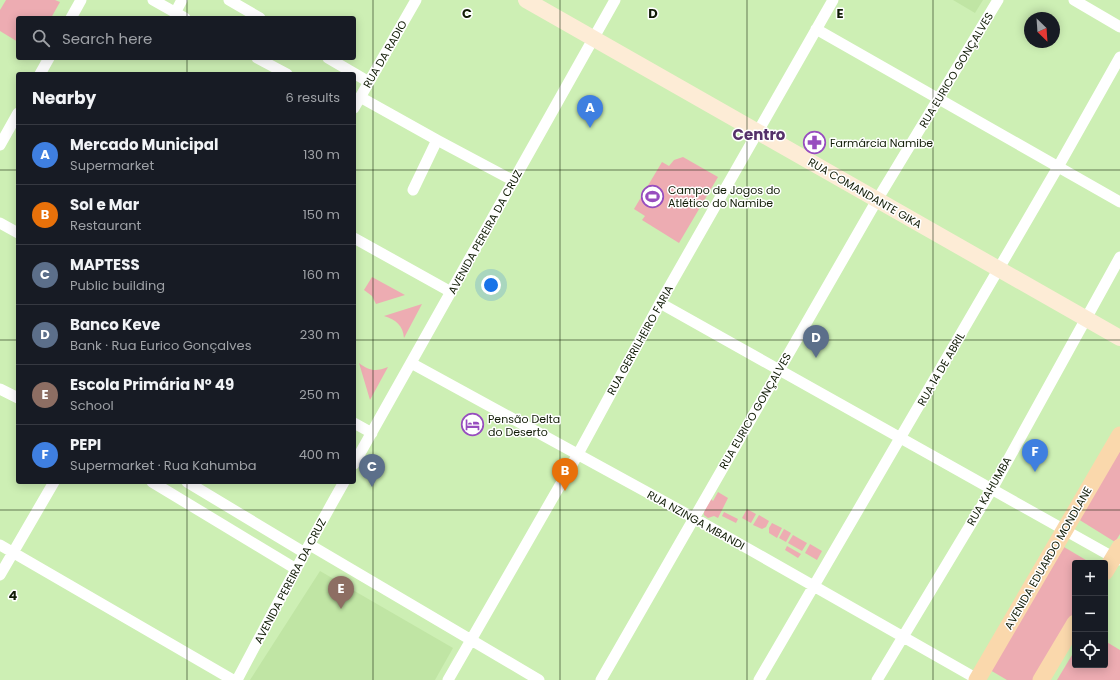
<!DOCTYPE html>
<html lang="en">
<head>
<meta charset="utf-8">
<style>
	:root { --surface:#171b24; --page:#242831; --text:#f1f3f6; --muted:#9ea1a6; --line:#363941; --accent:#974dbf }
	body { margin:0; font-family:Poppins,sans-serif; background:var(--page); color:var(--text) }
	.controls { position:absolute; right:12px; bottom:12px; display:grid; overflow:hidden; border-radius:4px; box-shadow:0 2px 10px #0003 }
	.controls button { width:36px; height:36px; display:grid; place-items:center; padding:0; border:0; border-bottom:1px solid var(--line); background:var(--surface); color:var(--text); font:20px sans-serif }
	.compass { position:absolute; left:1024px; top:12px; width:36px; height:36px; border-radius:50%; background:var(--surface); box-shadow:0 2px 10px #0003; rotate:155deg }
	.you { position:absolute; left:491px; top:285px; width:14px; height:14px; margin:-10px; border:3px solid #fff; border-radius:50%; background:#1a73e8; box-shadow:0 0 0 6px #1a73e833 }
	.badge { display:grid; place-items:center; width:26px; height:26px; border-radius:50%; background:var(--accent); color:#fff; font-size:13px; font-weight:700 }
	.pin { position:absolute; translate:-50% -33px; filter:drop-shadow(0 1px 2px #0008) }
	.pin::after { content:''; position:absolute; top:21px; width:14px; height:12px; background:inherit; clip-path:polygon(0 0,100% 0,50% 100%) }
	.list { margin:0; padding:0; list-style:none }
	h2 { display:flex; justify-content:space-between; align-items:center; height:52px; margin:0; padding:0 16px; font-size:17px }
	h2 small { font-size:13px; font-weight:400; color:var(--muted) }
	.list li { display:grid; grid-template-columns:26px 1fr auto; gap:12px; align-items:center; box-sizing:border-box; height:60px; padding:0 16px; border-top:1px solid var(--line) }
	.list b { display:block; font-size:15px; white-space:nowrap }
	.list p { margin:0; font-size:13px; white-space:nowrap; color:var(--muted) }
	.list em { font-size:13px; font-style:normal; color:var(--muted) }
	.icon { flex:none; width:22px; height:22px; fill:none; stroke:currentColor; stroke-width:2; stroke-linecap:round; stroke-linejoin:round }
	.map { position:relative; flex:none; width:1120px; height:680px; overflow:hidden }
	.search { position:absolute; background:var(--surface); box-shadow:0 2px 10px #0003; left:16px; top:16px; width:340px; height:44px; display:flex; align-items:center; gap:10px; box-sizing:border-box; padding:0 14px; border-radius:4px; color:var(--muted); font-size:15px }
	.panel { position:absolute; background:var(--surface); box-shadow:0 2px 10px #0003; left:16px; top:72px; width:340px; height:412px; border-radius:4px }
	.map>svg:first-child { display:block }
</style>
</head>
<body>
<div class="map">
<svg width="1120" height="680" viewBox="0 0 1120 680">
	<rect width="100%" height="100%" fill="#cdefb4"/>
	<path fill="#c0e5a4" d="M953,0H983L975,13Z
		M320,571L453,648L435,680H250Z"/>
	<path fill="#edacb2" d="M6,0H55L60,2L51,18H18V42L0,31V10Z
		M683,157L718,177L679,243L642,220L645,216L634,209L662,162L669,166L674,160Z
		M372,277L405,295L376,304L372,296L364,290Z
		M422,304L404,338C403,325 396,320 384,316Z
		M359,363C369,371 376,372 388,367L370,400Z
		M1120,446V534L1115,542L1078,519Z
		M718,492L728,498L718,518L714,516L708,518L704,515V511L711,499L713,501Z
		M747,509L756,514L751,523L742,518Z
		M724,512L738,519L736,523L722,516Z
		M759,515L769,521L766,527L762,529L753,525Z
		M772,523L782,528L777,538L769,533V528Z
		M784,529L791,533L786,542L779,538Z
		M793,535L807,543L802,551L788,543Z
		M810,544L822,551L817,560L805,553Z
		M787,546L801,554L798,558L785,550Z
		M1064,547L1091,563H1075V613L1035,680H1007L990,670Z
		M1105,641L1120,650V680H1057L1075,650V665H1105Z"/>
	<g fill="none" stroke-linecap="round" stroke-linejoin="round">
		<path stroke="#fff" stroke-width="11" d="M153,0L185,18
			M229,0L260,18
			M1074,0L1120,27
			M175,13L182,0
			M71,18L81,0
			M816,29L1120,202
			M257,58L287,74
			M328,58L369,82
			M40,74L49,58
			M360,97L437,140L413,190
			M354,108L416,0
			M437,140L514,181
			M0,145L18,113
			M0,223L18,233
			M354,238L451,292
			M660,303L1118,560
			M411,363L694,518L979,680
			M0,389L18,398
			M354,423L372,433
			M354,464L615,0
			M152,482L296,569
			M187,482L305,553
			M0,545L233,680
			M310,545L539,680
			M0,575L54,482
			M237,680C272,614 307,547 344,482
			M448,680L578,454L660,303L833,0
			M601,680L877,200L998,0
			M759,680L1058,167L1120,57
			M877,680L992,489L1120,257"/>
		<path stroke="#fdecd6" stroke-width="16" d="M526,0L1120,338"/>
		<path stroke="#fad8ac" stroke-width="17" d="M1105,572L1120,547
			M977,680L1120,435
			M1041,680L1075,623"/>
	</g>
	<path fill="none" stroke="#111c06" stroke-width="1" stroke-opacity="0.55" d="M187,0V18M373,0V680M560,0V680M747,0V680M933,0V680M187,58V74M0,170H18M354,170H1120M0,340H18M354,340H1120M187,482V680M0,510H1120"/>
	<defs>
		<symbol id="pharmacy-ring" viewBox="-11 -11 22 22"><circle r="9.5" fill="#fff" stroke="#974dbf" stroke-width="1.5"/><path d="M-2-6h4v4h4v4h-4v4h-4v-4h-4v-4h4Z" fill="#974dbf"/></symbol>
		<symbol id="stadium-ring" viewBox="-11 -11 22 22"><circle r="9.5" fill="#fff" stroke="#974dbf" stroke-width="1.5"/><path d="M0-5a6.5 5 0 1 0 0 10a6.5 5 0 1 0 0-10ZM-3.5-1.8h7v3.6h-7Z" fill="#974dbf"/></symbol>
		<symbol id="hotel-ring" viewBox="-11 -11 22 22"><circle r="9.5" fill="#fff" stroke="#974dbf" stroke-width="1.5"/><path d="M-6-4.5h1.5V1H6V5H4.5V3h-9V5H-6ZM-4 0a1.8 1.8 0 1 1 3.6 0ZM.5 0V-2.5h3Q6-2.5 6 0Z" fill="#974dbf"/></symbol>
	</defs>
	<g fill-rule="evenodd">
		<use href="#pharmacy-ring" x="802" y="130" width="25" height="25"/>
		<use href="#stadium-ring" x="640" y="184" width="25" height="25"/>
		<use href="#hotel-ring" x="460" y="412" width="25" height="25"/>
	</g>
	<g text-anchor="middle" stroke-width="3" stroke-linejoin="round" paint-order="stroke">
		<g font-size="11" fill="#111c06" stroke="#fff">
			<text transform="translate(385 54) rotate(-60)" y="4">RUA DA RADIO</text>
			<text transform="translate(956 70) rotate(-59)" y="4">RUA EURICO GONÇALVES</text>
			<text transform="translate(865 193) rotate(30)" y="4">RUA COMANDANTE GIKA</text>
			<text transform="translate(485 232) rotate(-61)" y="4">AVENIDA PEREIRA DA CRUZ</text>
			<text transform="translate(640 340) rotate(-61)" y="4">RUA GERRILHEIRO FARIA</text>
			<text transform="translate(941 369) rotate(-60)" y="4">RUA 14 DE ABRIL</text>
			<text transform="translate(755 411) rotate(-60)" y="4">RUA EURICO GONÇALVES</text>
			<text transform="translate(989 491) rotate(-60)" y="4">RUA KAHUMBA</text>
			<text transform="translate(696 520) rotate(29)" y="4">RUA NZINGA MBANDI</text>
			<text transform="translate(1048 558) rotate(-60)" y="4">AVENIDA EDUARDO MONDLANE</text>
			<text transform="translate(290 581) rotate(-62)" y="4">AVENIDA PEREIRA DA CRUZ</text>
		</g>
		<g font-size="11" fill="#111c06" stroke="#fff" text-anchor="start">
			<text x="830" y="147">Farmárcia Namibe</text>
			<text x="668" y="194">Campo de Jogos do<tspan x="668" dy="13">Atlético do Namibe</tspan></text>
			<text x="488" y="423">Pensão Delta<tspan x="488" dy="13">do Deserto</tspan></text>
		</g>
		<g font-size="15" font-weight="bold" fill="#55316a" stroke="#fff">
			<text x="759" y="140">Centro</text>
		</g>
	</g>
	<g font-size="13" text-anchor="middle" font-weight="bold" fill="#111c06" stroke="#fff" stroke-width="3" stroke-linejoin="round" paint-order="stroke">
		<text x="467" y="18">C</text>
		<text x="653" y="18">D</text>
		<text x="840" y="18">E</text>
		<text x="13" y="600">4</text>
	</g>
</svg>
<div class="controls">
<button>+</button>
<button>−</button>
<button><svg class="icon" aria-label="locate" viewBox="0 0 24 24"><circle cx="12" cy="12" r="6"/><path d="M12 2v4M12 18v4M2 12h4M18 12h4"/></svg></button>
</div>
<svg class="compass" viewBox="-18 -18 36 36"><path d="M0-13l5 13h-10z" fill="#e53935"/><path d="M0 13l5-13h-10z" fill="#9ea1a6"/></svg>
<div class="you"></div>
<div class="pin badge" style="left:590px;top:128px;background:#3f7fe0">A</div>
<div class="pin badge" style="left:565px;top:491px;background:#e8710a">B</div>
<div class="pin badge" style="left:372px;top:487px;background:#5c6f8a">C</div>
<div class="pin badge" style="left:816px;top:358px;background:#5c6f8a">D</div>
<div class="pin badge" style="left:341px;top:609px;background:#8d6e63">E</div>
<div class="pin badge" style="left:1035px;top:472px;background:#3f7fe0">F</div>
<div class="search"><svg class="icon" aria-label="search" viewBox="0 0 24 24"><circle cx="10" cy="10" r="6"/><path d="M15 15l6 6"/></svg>Search here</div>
<section class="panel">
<h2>Nearby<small>6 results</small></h2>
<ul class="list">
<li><span class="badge" style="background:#3f7fe0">A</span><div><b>Mercado Municipal</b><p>Supermarket</p></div><em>130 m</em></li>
<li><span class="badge" style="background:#e8710a">B</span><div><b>Sol e Mar</b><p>Restaurant</p></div><em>150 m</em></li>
<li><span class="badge" style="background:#5c6f8a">C</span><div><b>MAPTESS</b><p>Public building</p></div><em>160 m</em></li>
<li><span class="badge" style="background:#5c6f8a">D</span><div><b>Banco Keve</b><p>Bank · Rua Eurico Gonçalves</p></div><em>230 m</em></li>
<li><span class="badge" style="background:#8d6e63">E</span><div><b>Escola Primária Nº 49</b><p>School</p></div><em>250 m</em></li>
<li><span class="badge" style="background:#3f7fe0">F</span><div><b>PEPI</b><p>Supermarket · Rua Kahumba</p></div><em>400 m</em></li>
</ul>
</section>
</div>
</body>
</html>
